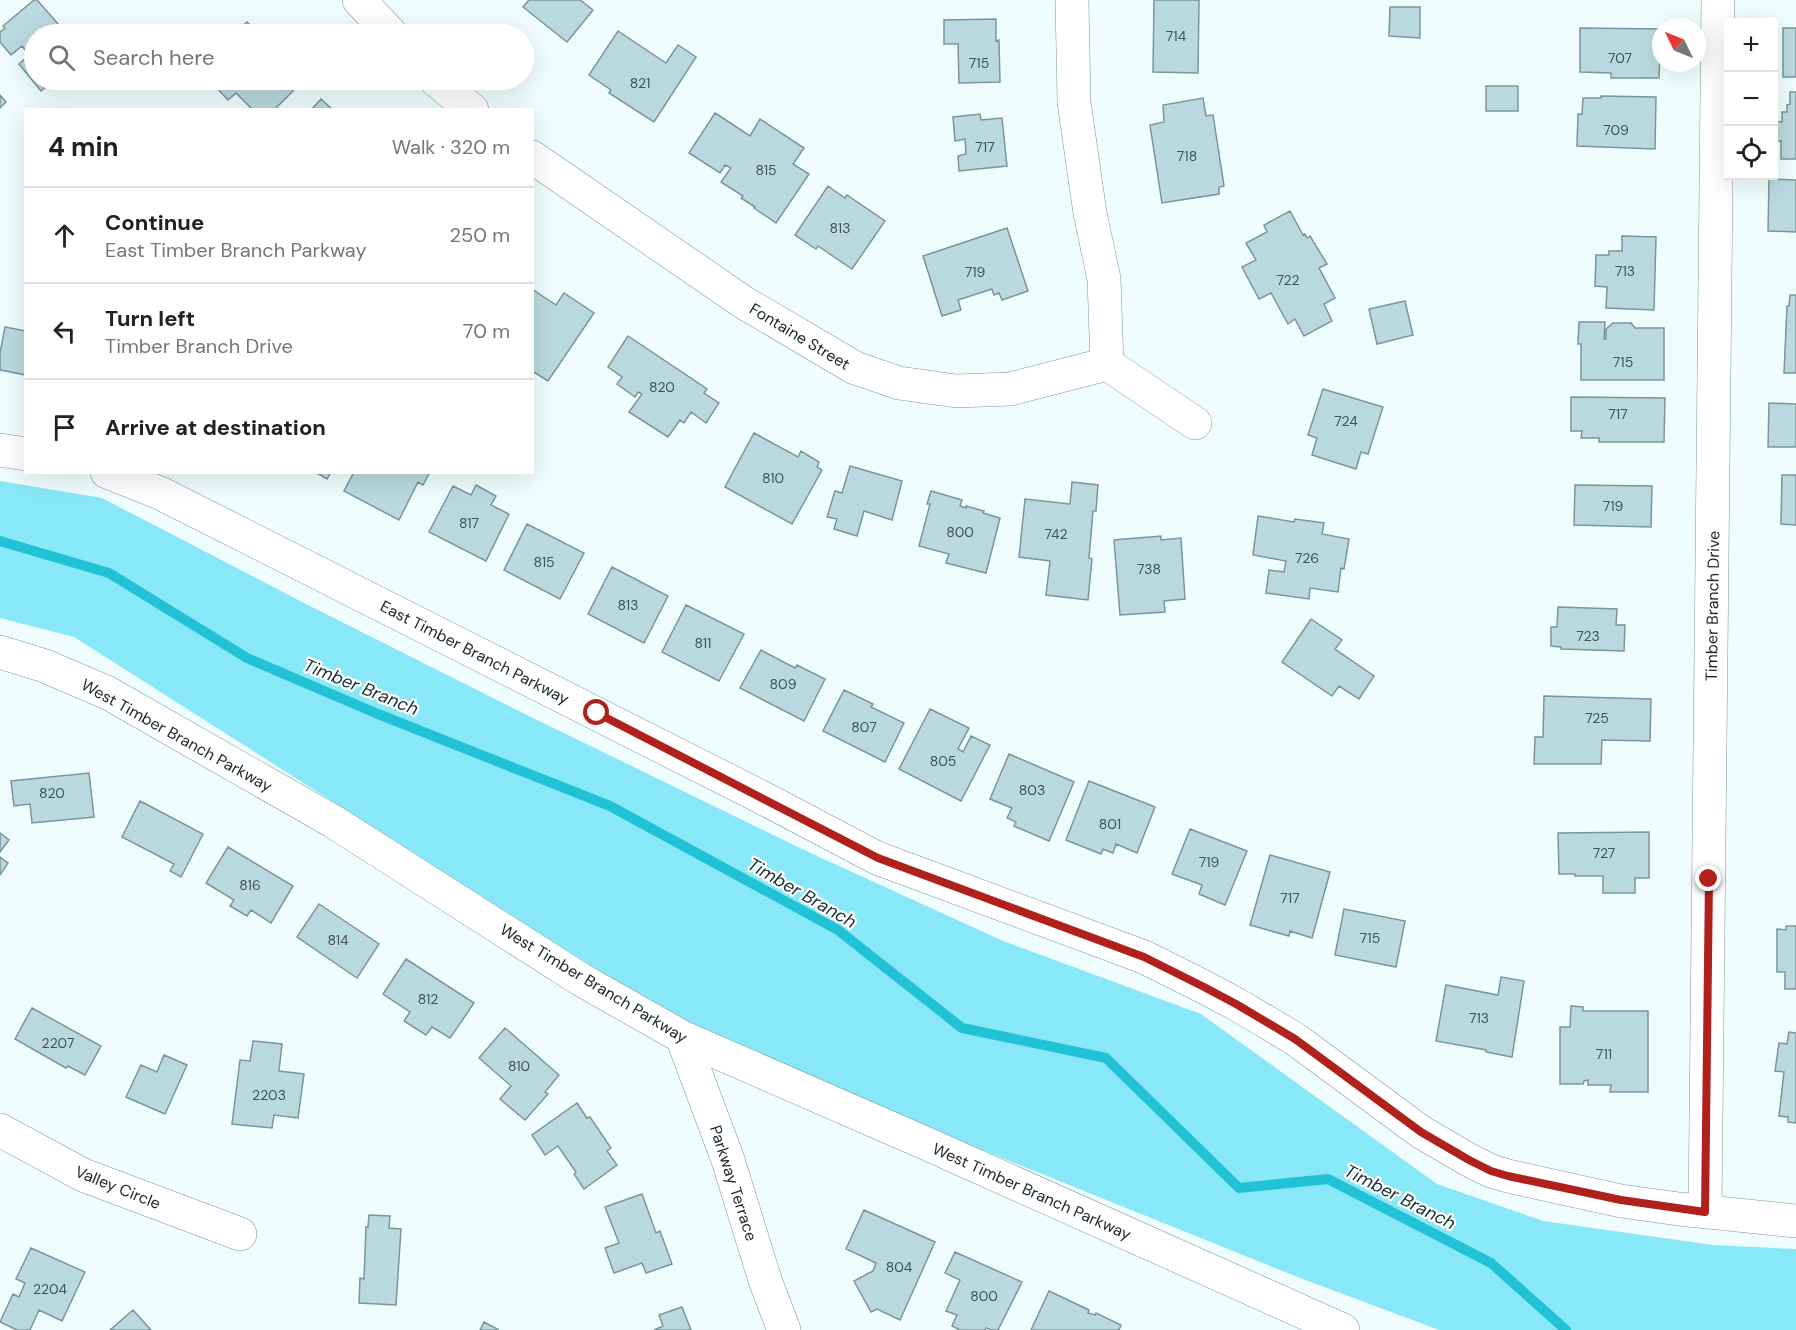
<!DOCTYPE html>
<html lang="en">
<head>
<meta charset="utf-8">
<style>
	:root { --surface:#fff; --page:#f2f2f2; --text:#202124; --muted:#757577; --line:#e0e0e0 }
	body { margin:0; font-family:"DM Sans",sans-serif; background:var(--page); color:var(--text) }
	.controls { position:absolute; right:18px; top:18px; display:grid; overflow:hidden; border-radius:0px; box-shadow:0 6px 24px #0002 }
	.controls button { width:54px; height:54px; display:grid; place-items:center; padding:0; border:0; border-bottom:2px solid var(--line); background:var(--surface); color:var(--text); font:30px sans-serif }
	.compass { position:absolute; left:1652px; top:18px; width:54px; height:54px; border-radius:50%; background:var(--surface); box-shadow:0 6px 24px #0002; rotate:313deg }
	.stop { position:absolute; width:18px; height:18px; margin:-14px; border:4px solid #b1211c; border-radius:50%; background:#fff }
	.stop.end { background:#b1211c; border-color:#fff; box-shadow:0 2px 6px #0008 }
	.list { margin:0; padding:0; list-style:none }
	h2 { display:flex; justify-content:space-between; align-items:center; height:78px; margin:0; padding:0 24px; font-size:26px }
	h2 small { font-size:20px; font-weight:400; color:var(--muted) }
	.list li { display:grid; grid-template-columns:39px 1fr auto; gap:18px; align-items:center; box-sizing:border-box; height:96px; padding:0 24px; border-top:2px solid var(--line) }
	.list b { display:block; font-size:22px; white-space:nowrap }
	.list p { margin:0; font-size:20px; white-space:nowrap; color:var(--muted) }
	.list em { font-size:20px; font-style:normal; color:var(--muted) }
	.icon { flex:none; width:33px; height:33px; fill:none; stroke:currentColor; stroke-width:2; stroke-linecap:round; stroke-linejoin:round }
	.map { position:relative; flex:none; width:1796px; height:1330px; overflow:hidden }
	.search { position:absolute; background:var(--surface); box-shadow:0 6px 24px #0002; left:24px; top:24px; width:510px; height:66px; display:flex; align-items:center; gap:15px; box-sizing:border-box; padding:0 21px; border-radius:33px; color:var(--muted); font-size:22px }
	.panel { position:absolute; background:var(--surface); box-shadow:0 6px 24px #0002; left:24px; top:108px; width:510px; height:366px; border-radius:0px }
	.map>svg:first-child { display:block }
</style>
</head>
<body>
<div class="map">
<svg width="1796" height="1330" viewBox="0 0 1796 1330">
	<rect width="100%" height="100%" fill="#f0fdff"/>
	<path fill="#88e8f7" d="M0,481L102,498L300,601L533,718L804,850L1003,941L1201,1014L1437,1184L1543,1221L1713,1245L1796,1249V1330H1439L1295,1276L724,1046L643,999L74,637L0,618Z"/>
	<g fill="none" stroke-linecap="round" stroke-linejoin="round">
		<path stroke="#21c2d6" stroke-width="10" d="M0,541L109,573L247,658L378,714L610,806L838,930L962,1028L1106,1058L1239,1188L1328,1179L1491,1263L1566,1330"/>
	</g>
	<path fill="#bad9de" stroke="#79969b" stroke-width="1.5" d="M34,0H37L67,34H34V80H54L41,91L19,64L29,55L22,46L11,55L0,42V32L5,28L3,26Z
		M529,0H580L593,10L567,42L523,7Z
		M1154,0H1199L1198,73L1153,72Z
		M1390,7H1420V38L1389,36Z
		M996,19V41L999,40L1000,82L959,83L958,44H944V20Z
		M247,22L259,34H234Z
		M1580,28L1661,29L1659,78H1611V73L1580,72Z
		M1783,28H1796V77H1783Z
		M618,31L666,63L678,45L696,57L654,122L609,93L611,90L589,75Z
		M217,80H282L293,91L274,110H253L236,93L228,100L213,84Z
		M1486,86H1518V111H1486Z
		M1790,92H1796V159H1781V141H1774V121L1782,122V112H1787V105L1790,104Z
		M0,95L6,102L0,108Z
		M1601,96L1656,97L1655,149L1577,146L1578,114H1582L1583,98H1601Z
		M1203,98L1206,116L1213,115L1224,186L1219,187V194L1162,203L1150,125L1164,122L1163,105Z
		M321,99L333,110H311Z
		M715,113L750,136L760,119L804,148L793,164L809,174L776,223L754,208L755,207L741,198L743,196L721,182L731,168L725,165L720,173L689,153Z
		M980,114L981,120L1002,118L1007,166L959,171L958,156L966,154L965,139L955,141L953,117Z
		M1769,179L1796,180V232L1768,231Z
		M828,186L845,198L847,195L885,221L852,269L818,246L816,249L795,235Z
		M1290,211L1303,235L1305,234L1307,238L1310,236L1327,264L1319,268L1335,298L1324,304L1332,321L1304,336L1295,319L1288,324L1271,293L1259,299L1242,267L1256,260L1246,243L1267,232L1264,225Z
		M1007,228L1028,291L1002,300L999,293L994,295L992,289L958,300L961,310L942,316L923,256Z
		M1622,236L1656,237L1654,310L1606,308L1607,287L1595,286L1596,255H1609V251H1622Z
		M532,289L556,305L564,293L594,313L548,381L532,371Z
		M1790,295H1796V373H1784L1787,306H1789Z
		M1405,301L1413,335L1377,344L1369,309Z
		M1579,322H1605L1604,339H1606V329L1613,323H1631L1635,328H1664V380H1581V344H1578Z
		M5,327L26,331V375L0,370V353Z
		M628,336L707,389L704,393L719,403L706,423L691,412L684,423L680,420L668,437L629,412L642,394L638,392L635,397L617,384L622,377L608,367Z
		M1323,389L1383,407L1368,454L1361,452L1356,469L1312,455L1317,438L1308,435Z
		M1571,397L1665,398L1664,442H1599V438H1581L1582,431H1571Z
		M1769,403L1796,404V447H1768Z
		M754,433L798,457L801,451L819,462L817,467L822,470L792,524L725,487Z
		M850,466L902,481L892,520L864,511L857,536L834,529L837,519L827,517L835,491L842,493Z
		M315,472H331L327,479Z
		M354,472H427L429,474L423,485L418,482L399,520L344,491Z
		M1782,475H1796V525L1781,524Z
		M1072,482L1098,485L1096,511H1093L1089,558L1092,559L1088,600L1046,595L1050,561L1019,557L1025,499L1070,504Z
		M476,485L496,496L491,505L509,514L486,561L429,532L453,486L471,495Z
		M1575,485L1652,486L1651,527L1574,525Z
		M931,491L962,500L960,506L966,508V506L984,511L983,513L1000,518L986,573L946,563L949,554L919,546L930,504H927Z
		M1258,516L1294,522L1295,519L1324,523L1322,534L1349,539L1344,569L1341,568L1338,592L1310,588L1309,599L1266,593L1269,570L1284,572L1286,561L1253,555Z
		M527,524L584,553L560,599L504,570Z
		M1161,536V540L1181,538L1185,599L1164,601L1165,612L1120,615L1114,540Z
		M612,567L668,596L644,643L588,614Z
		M686,605L744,634L719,681L662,652Z
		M1558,607L1617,609L1616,625H1625L1624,651L1561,649V647L1551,646V627H1557Z
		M1311,619L1342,640L1335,649L1374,676L1359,699L1339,686L1332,696L1282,662Z
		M761,650L795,668L797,665L825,679L804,721L740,688Z
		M844,690L873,704L871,707L904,723L885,762L823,731Z
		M1544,696L1651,699L1650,741L1602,740L1601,764H1534L1535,737H1543Z
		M930,709L969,728L958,749L963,752L971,736L990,745L961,801L899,769Z
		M1009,754L1074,782L1049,841L1014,826L1016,822L1007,818L1012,808L990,799Z
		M89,773L94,817L32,823L30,804L14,806L11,781Z
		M1089,781L1155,807L1137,853L1116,844L1113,853L1103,849L1101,854L1066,840Z
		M140,801L203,834L181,877L170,871L174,864L122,837Z
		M1190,829L1247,851L1225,905L1199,894L1202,885L1172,874Z
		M1649,832V878H1635V893H1603V876H1575V874H1559L1558,833Z
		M0,833L9,840L0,852Z
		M228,847L293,886L271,923L251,910L247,916L230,906L234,900L206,883Z
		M1270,855L1330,872L1312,938L1290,931L1289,936L1250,925Z
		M0,857L8,863L0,875Z
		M319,904L379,944L357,978L297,937Z
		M1344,909L1405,921L1396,967L1335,955Z
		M1786,926H1796V989H1785V972H1777V929L1786,930Z
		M406,959L474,1003L450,1038L432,1027L426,1035L404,1021L410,1012L383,994Z
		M1501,977L1524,981L1512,1057L1486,1052V1050L1436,1041L1446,985L1498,995Z
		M1571,1006L1583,1007V1011H1648V1092H1610L1611,1085H1588V1080L1584,1081L1583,1084H1560V1027H1570Z
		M32,1008L101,1046L85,1075L68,1066L66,1068L15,1039Z
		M505,1028L559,1075L545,1092L548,1094L525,1120L500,1099L511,1086L479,1058Z
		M1789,1032L1796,1033V1123L1788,1122V1117L1779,1116L1784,1072L1775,1071L1779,1043L1787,1044Z
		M253,1041L282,1044L279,1071L304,1074L298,1118L274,1115L272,1128L232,1124L240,1060L250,1061Z
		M164,1055L187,1065L165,1114L126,1097L141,1065L157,1072Z
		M577,1103L587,1118L590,1117L611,1148L607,1151L617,1165L584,1189L574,1174L576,1172L558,1146L545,1155L532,1135Z
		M642,1194L656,1233L660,1231L672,1264L646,1273L642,1263L614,1273L605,1248L619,1243L605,1207Z
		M864,1210L935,1242L900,1320L877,1309L871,1312L854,1281L873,1271L876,1263L846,1249Z
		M369,1215L390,1216L389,1228L401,1229L396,1305L359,1303L360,1278L364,1279L366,1227H368Z
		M31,1248L85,1272L62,1321L39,1310L30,1330H17L0,1322L13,1294L19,1297L25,1283L16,1279Z
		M955,1252L1022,1282L998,1330H992L986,1328L985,1330H960L952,1326L957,1315L946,1311L960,1280L945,1273Z
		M1049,1291L1089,1310L1088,1313L1095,1315L1096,1313L1121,1325L1119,1330H1031Z
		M682,1307L691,1330H654L663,1326L659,1315Z
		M133,1310L151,1330H110Z
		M484,1322L499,1330H480Z"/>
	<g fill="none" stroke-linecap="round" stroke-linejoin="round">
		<defs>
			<path id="street" d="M359,0L391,34
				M1072,0L1074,102L1090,213L1104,279L1107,364L1195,423
				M436,80L472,110
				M532,157L743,302L855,368L899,383L956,391L1010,389L1107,364
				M0,450L26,454
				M107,472L160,493L763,798L877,858L1144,957L1204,987L1236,1004L1295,1039L1421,1132L1469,1160L1491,1171L1508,1176L1621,1201L1679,1209L1796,1221
				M0,652L45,666L108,693L334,822L580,979L682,1037L925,1143L1343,1330
				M682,1037L728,1160L765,1280L784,1330
				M0,1130L83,1175L240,1234
				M1705,1212L1718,0"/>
		</defs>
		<use href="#street" stroke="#7a979b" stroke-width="34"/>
		<use href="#street" stroke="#fff" stroke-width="33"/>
	</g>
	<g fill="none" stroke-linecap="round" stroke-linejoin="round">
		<path stroke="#b1211c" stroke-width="8" d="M597,713L878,858L1144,957L1204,987L1236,1004L1295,1039L1421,1132L1469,1160L1491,1171L1508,1176L1621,1200L1705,1212L1709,879"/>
	</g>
	<g text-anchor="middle" stroke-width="4.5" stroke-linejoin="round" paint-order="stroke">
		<g font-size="14" fill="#425255">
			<text x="1176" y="41">714</text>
			<text x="1620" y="63">707</text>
			<text x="979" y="68">715</text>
			<text x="640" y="88">821</text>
			<text x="1616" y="135">709</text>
			<text x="985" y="152">717</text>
			<text x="1187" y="161">718</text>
			<text x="766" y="175">815</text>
			<text x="840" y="233">813</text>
			<text x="1625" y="276">713</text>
			<text x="975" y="277">719</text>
			<text x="1288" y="285">722</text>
			<text x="1623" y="367">715</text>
			<text x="662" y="392">820</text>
			<text x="1618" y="419">717</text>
			<text x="1346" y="426">724</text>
			<text x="773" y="483">810</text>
			<text x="1613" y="511">719</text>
			<text x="469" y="528">817</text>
			<text x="960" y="537">800</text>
			<text x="1056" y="539">742</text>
			<text x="1307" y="563">726</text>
			<text x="544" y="567">815</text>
			<text x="1149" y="574">738</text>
			<text x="628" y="610">813</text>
			<text x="1588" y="641">723</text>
			<text x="703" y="648">811</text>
			<text x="783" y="689">809</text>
			<text x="1597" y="723">725</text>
			<text x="864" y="732">807</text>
			<text x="943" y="766">805</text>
			<text x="1032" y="795">803</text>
			<text x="52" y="798">820</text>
			<text x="1110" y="829">801</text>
			<text x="1604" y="858">727</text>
			<text x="1209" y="867">719</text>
			<text x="250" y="890">816</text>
			<text x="1290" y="903">717</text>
			<text x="1370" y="943">715</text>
			<text x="338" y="945">814</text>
			<text x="428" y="1004">812</text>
			<text x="1479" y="1023">713</text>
			<text x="58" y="1048">2207</text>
			<text x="1604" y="1059">711</text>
			<text x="519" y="1071">810</text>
			<text x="269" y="1100">2203</text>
			<text x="899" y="1272">804</text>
			<text x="50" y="1294">2204</text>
			<text x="984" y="1301">800</text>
		</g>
		<g font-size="16" fill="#1a2527" stroke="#fff">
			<text transform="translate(800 336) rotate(31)" y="6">Fontaine Street</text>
			<text transform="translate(1712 606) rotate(-89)" y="6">Timber Branch Drive</text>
			<text transform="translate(475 652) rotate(27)" y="6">East Timber Branch Parkway</text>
			<text transform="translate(177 735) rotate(29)" y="6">West Timber Branch Parkway</text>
			<text transform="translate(594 983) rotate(31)" y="6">West Timber Branch Parkway</text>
			<text transform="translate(734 1183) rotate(72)" y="6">Parkway Terrace</text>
			<text transform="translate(118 1187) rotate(22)" y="6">Valley Circle</text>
			<text transform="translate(1032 1191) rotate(24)" y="6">West Timber Branch Parkway</text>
		</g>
		<g font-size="18" font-style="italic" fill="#162f32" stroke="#fff">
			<text transform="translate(361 687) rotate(22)" y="6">Timber Branch</text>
			<text transform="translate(802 893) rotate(30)" y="6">Timber Branch</text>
			<text transform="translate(1400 1197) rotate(27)" y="6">Timber Branch</text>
		</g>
	</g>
</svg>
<div class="controls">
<button>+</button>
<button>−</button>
<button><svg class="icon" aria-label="locate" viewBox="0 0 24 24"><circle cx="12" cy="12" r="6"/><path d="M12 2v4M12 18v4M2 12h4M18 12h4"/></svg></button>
</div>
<svg class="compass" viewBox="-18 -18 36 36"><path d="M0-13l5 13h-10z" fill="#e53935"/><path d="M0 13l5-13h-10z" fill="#757577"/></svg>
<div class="stop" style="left:597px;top:713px"></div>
<div class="stop end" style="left:1709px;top:879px"></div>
<div class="search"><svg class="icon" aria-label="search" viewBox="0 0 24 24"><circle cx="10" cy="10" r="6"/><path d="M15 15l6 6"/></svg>Search here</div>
<section class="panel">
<h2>4 min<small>Walk · 320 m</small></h2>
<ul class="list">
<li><svg class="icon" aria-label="ahead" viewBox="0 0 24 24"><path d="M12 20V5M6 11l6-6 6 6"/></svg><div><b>Continue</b><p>East Timber Branch Parkway</p></div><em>250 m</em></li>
<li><svg class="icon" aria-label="left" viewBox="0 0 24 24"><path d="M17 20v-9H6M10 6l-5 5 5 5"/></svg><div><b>Turn left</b><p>Timber Branch Drive</p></div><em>70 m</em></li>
<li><svg class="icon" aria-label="arrive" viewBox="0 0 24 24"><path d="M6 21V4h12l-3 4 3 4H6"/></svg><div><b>Arrive at destination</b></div></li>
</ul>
</section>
</div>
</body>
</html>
